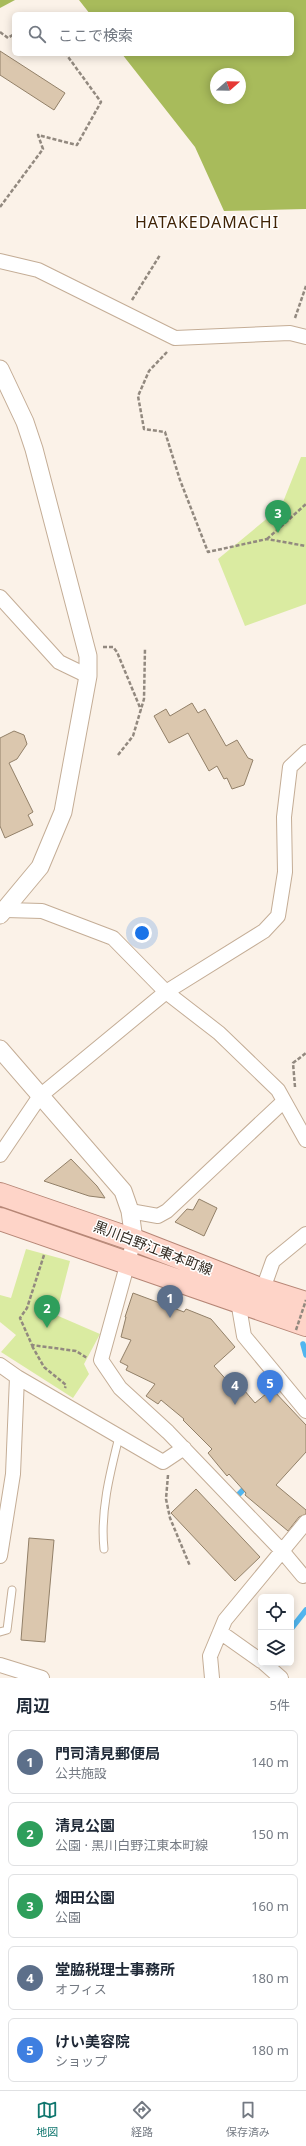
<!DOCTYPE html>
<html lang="ja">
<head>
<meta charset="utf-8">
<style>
	:root { --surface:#fff; --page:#f6f6f7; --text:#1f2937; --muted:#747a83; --line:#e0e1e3; --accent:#0f766e }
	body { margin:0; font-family:"Noto Sans","Noto Sans JP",sans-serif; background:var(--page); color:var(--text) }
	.controls { position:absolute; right:12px; bottom:12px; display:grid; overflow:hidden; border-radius:6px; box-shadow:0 2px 10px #0003 }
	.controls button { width:36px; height:36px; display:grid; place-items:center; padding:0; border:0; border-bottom:1px solid var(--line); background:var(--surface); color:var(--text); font:20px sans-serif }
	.compass { position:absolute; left:210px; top:68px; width:36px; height:36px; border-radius:50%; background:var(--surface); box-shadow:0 2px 10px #0003; rotate:70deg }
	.you { position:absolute; left:142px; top:933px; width:14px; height:14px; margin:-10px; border:3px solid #fff; border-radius:50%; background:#1a73e8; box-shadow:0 0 0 6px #1a73e833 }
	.badge { display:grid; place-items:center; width:26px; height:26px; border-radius:50%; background:var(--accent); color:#fff; font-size:13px; font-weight:700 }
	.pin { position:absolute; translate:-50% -33px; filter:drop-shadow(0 1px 2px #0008) }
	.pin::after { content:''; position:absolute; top:21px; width:14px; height:12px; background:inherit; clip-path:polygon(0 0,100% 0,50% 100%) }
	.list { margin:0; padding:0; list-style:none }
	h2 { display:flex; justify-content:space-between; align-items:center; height:52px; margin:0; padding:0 16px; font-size:17px }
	h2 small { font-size:13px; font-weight:400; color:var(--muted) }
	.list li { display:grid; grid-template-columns:26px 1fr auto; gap:12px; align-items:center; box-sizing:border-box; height:64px; margin:0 8px 8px; padding:0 8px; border:1px solid var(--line); border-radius:6px }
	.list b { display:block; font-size:15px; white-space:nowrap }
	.list p { margin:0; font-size:13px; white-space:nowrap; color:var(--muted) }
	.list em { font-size:13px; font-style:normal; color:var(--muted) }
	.icon { flex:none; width:22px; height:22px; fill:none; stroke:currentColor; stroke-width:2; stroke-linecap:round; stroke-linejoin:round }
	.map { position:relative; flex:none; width:306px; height:1678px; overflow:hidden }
	.search { position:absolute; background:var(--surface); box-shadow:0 2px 10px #0003; left:12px; right:12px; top:12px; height:44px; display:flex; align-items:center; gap:10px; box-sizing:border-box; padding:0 14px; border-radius:6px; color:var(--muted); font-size:15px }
	.sheet { height:412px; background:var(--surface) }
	nav { display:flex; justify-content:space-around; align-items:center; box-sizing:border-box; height:56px; border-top:1px solid var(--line); background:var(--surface); font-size:11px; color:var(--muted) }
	nav a { display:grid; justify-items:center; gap:2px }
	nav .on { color:var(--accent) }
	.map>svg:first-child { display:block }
</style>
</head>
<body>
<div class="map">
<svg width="306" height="1678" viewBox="0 0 306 1678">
	<rect width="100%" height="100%" fill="#fbf2e8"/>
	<path fill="#daeba1" d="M301,457H306V604L245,626L218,559L281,507Z
		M26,1249L70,1261L56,1315L100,1334L84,1364L89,1374L73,1398L1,1352L16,1335L0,1322V1295L11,1298Z"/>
	<path fill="#a8bb5b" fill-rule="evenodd" d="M0,0H15L0,8Z
		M79,0H306V209L224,211L195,147L122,54H292V14H90ZM216,74H240V98H216Z"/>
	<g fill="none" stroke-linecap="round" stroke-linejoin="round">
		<path stroke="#51b6ef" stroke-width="5.5" d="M303,1344L306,1355
			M238,1495L248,1485
			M291,1629L306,1610"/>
	</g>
	<path fill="#dbc7ae" stroke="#928068" d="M0,51L65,93L54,110L0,75Z
		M192,703L198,713L205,709L226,746L237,740L248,758L253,760L244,785L232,789L227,778L224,779L217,766L209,771L188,733L169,743L154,716L166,709L170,716Z
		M14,731L24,735L27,744L17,759L9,763L33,812L28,815L33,825L5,838L0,826V738Z
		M71,1159L97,1186L105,1198L89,1196L44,1181Z
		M199,1199L217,1208L204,1236L175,1222L187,1209L193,1210Z
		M133,1293L184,1312L186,1309L211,1319L235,1347L214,1366L239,1394L244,1390L255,1403L272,1389L306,1425V1452L276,1485L306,1510V1514L299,1517L288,1531L245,1495L246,1493L229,1474L227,1476L222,1470L208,1453L212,1449L183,1420L184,1419L161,1400L158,1404L146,1396L155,1384L126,1370L128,1366L120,1362L131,1340L121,1337L126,1317H125Z
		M196,1489L260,1557L235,1581L171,1513Z
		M29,1538L54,1540L45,1642L21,1640Z"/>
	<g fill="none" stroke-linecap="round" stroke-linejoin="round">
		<defs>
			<path id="service" d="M104,1549C100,1512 110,1473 119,1437
				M0,1632L7,1630L12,1590"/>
			<path id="minor" d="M0,261L38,270L175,338L290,333L306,337
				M0,597L59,662L88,676
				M6,910L42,911L113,938L166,992L219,1033L278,1090L306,1140
				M0,1155L40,1096L166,992L264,931L278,916L285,872L284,817L290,767L306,752
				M130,1211L158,1216L167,1211L284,1101
				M134,1240L101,1360L120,1388L168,1432L283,1552L303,1576
				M263,1289L273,1261L306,1234
				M238,1301L244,1336L306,1411
				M0,1365L17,1377L13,1474L0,1556
				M17,1377L163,1462L184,1448
				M220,1632L261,1661
				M264,1663L281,1678
				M0,1665L42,1678
				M212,1678L210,1656L225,1620L306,1522"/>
			<path id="tertiary" d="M0,369L25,422L34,449L88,656V676L63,812L40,867L0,915
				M0,1049L123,1191L130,1211L134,1240"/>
			<path id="primary" d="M0,1194L134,1240L255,1287L306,1303
				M0,1219L306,1325"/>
		</defs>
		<use href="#service" stroke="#c4ad96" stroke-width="9"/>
		<use href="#minor" stroke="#c4ad96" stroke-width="16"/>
		<use href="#tertiary" stroke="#c4ad96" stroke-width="19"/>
		<use href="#primary" stroke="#b68676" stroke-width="24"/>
		<path stroke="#92897f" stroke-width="2.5" stroke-dasharray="4 2" stroke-linecap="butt" d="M0,32L8,38L14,34
			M0,207L43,149L38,135L77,145L101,102L66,54
			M132,300L160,255
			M295,318L306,286
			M167,352L149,371L138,396L144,429L165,432L180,480L208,552L267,539L306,546
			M267,539L306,504
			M103,647H113L117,652L141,710
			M118,755L133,736L144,699L145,648
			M295,1087L293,1063L306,1053
			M44,1255L27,1308L20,1318L32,1345L76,1351L87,1358
			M32,1346L44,1367L66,1385L65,1388
			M168,1475L166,1499L170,1518L190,1566"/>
		<use href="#service" stroke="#fff" stroke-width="7"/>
		<use href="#minor" stroke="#fff" stroke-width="14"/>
		<use href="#tertiary" stroke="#fff" stroke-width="17"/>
		<use href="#primary" stroke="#fed4c8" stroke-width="22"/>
		<path stroke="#92897f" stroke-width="2.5" stroke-dasharray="4 2" stroke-linecap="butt" d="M296,1330L306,1300"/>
	</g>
	<g text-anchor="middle" stroke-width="3" stroke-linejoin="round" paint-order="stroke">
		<g font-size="14" fill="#332a21" stroke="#fff">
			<text transform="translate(153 1248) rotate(21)" y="5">黒川白野江東本町線</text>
		</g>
		<g font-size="16" letter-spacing="1" fill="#402406" stroke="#fff">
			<text x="207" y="228">HATAKEDAMACHI</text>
		</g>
	</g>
</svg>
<div class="controls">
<button><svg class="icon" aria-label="locate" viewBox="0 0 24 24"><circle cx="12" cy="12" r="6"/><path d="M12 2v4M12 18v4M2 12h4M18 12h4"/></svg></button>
<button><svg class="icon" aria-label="layers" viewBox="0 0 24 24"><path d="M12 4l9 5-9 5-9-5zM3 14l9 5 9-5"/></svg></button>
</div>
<svg class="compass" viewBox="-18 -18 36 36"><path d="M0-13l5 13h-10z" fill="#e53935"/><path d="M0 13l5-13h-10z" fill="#747a83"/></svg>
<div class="you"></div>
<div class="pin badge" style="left:170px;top:1318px;background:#5c6f8a">1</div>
<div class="pin badge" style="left:47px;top:1328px;background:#2e9e5b">2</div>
<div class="pin badge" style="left:278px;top:533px;background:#2e9e5b">3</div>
<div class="pin badge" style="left:235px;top:1405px;background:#5c6f8a">4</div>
<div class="pin badge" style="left:270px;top:1403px;background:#3f7fe0">5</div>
<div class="search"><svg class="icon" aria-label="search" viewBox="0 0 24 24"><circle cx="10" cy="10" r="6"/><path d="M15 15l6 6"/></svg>ここで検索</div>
</div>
<section class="sheet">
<h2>周辺<small>5件</small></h2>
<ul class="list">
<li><span class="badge" style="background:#5c6f8a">1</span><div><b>門司清見郵便局</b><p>公共施設</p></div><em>140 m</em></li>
<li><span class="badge" style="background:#2e9e5b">2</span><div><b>清見公園</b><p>公園 · 黒川白野江東本町線</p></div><em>150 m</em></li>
<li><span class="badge" style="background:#2e9e5b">3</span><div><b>畑田公園</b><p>公園</p></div><em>160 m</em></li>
<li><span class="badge" style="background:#5c6f8a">4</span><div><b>堂脇税理士事務所</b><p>オフィス</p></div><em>180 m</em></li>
<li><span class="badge" style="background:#3f7fe0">5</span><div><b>けい美容院</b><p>ショップ</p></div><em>180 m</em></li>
</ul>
</section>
<nav>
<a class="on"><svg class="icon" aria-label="map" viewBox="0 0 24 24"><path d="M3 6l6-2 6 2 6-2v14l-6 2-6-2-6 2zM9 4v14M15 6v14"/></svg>地図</a>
<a><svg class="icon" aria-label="directions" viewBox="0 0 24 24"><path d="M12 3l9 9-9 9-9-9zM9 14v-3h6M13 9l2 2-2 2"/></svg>経路</a>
<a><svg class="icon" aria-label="saved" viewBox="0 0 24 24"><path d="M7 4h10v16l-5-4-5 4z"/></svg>保存済み</a>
</nav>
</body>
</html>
